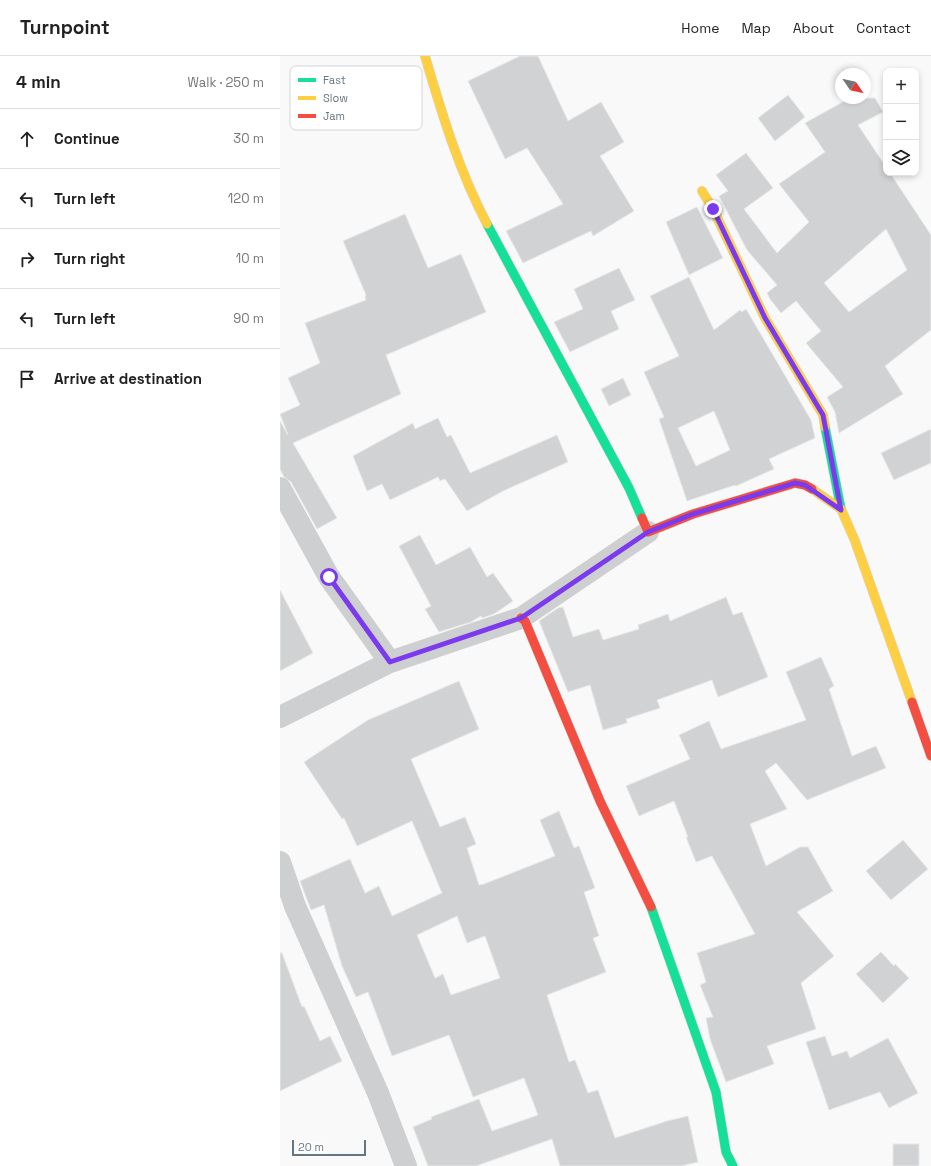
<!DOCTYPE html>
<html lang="en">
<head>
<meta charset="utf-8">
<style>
	:root { --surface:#fff; --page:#f6f6f6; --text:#222; --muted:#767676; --line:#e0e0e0 }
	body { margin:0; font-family:"Space Grotesk",sans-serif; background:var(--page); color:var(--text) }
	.controls { position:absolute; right:12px; top:12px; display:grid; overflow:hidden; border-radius:8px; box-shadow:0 2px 6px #0003 }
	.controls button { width:36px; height:36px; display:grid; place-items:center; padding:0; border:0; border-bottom:1px solid var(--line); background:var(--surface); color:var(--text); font:20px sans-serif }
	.compass { position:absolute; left:555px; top:12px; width:36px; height:36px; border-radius:50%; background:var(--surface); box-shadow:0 2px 6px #0003; rotate:124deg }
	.scale { position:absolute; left:12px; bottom:10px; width:74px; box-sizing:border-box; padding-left:4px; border:2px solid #657683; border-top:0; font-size:11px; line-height:14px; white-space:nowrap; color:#657683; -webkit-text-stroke:3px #fff; paint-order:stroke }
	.stop { position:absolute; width:12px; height:12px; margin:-9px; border:3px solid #7c3aed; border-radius:50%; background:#fff }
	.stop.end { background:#7c3aed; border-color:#fff; box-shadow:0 1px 4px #0008 }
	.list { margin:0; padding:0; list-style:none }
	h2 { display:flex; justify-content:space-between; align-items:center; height:52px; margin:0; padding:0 16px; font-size:17px }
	h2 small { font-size:13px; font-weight:400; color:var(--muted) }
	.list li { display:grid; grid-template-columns:26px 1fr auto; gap:12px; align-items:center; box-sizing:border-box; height:60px; padding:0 16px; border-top:1px solid var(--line) }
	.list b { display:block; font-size:15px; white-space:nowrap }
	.list em { font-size:13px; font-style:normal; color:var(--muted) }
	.icon { flex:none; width:22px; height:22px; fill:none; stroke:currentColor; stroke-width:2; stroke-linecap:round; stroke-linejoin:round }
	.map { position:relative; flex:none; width:651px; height:1110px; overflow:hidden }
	header { display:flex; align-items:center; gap:24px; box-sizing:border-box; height:56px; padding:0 20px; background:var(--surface); border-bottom:1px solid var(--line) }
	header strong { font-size:19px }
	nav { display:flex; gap:22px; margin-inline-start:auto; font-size:14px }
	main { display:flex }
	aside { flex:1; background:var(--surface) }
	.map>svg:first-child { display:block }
</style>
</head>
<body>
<header>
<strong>Turnpoint</strong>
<nav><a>Home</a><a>Map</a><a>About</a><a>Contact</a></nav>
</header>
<main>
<aside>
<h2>4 min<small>Walk · 250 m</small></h2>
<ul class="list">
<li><svg class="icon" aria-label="ahead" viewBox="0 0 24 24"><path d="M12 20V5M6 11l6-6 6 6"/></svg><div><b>Continue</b></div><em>30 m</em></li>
<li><svg class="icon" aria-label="left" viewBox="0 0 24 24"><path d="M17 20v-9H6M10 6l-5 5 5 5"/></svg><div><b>Turn left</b></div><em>120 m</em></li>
<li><svg class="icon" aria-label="right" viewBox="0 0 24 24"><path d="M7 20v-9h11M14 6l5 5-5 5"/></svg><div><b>Turn right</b></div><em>10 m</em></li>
<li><svg class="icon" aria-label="left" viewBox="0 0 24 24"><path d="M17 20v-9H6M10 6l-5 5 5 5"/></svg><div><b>Turn left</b></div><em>90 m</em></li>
<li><svg class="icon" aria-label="arrive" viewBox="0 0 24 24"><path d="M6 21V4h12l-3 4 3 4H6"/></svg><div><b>Arrive at destination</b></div></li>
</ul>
</aside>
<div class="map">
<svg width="651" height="1110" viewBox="0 0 651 1110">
	<rect width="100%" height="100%" fill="#f9f9f9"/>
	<path fill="#d0d2d3" stroke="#e8e8e8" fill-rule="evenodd" d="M240,0H258L288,65L321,46L344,86L320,100L354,155L313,180L311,175L243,207L226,175L283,148L247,92L225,103L188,25Z
		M508,39L525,61L495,85L478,62Z
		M570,42H595L603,56L578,69L606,111V117H610L651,179V274L605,310L623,338L559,377L555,356L547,341L563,331L526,287L541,275L516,245L501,257L490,243L487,237L497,229L467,194L439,140L448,135L436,119L466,97L493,132L464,153L497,197L529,166L499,128L545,96L525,67ZM606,173L627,214L569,256L544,227Z
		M417,151L443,202L409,219L386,166Z
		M125,158L148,212L181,198L206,256L106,299L121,338L13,387L57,462L37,473L11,426L4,421L0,413V365L8,379L0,358L20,349L8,322L40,307L25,267L86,244L85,240L86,239L63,185Z
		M339,212L355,244L331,255L339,273L290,296L274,266L303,253L294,233Z
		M409,221L434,274L460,254L462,256L466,253L531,364L535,382L489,403L494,413L456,430L455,429L407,445L379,363L384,361L364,316L399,300L370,240ZM434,355L450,394L416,410L398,372Z
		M343,322L351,339L329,350L321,333Z
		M158,362L167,381L171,379L190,417L277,379L288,406L223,435L187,455L165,423L160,425L158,421L110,444L102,428L87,435L73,400L133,367L135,373Z
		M651,373V407L614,424L601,397Z
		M140,479L156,509L190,491L207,521L213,517L233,545L214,558L202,562L201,560L191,566L159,576L145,553L151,550L119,490Z
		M0,534L33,597L0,615Z
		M446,541L453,559L462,556L488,621L438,641L432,624L377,644L380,652L346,663L347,667L323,674L310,629L288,636L259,565L278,552L283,551L293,581L319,573L323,584L359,573L358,569L388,558L390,565Z
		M541,601L554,630L549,633L572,700L596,690L606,712L527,744L496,707L485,715L507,753L470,768L486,810L520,791H528L553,835L517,856L554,900L521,927L536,973L487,990L494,1008L446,1026L430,983L426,962L433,961L420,929L426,926L417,897L475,878L432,800L416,806L406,781H408L394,745L359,760L346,730L410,703L399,679L429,665L441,693L526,664L506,616Z
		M179,625L199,673L131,703L160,771L185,761L196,788L187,792L199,829L204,828L275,800L260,764L279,755L294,792L299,790L315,832L304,836L319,880L313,882L326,916L267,939L289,1006L295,1004L308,1037L318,1034L335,1082L387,1065L408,1060L418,1106L401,1110H280L272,1083L196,1110H148L133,1071L152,1063L151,1061L199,1043L212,1075L258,1059L244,1022L193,1041L169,979L112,1000L88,936L76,941L62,910L44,849L31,854L20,825L70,803L85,837L99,830L112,860L162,837L132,765L77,790L64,762L62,763L24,706L88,664ZM177,860L187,887L205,880L220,922L171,939L163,918L155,922L137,879Z
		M623,784L648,813L611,844L586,815Z
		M601,896L614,910L615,908L629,922L603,947L576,918Z
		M0,897H2L22,951L24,950L40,985L50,980L62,1005L0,1035Z
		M545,980L552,1000L567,995L570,1002L608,982L638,1037L609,1052L600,1036L549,1054L526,986Z
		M613,1088H639V1110H613Z"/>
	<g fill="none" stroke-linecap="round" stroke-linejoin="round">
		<defs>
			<path id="fast" d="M207,168L349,432L362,462
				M545,371L561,453
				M371,851L436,1036L446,1096L453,1110"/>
			<path id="slow" d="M145,0C162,58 179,115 207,168
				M422,135L433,153L485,262L543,359L545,371
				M532,433L561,453L575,485L632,646"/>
			<path id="jam" d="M362,462L368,476L413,458L515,427L525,429L532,433
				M241,562L245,565L320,745L371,851
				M632,646L651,700"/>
		</defs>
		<use href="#fast" stroke="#d5d6d7" stroke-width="10"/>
		<use href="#slow" stroke="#d5d6d7" stroke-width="10"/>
		<use href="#jam" stroke="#d5d6d7" stroke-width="10"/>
		<path stroke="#cecfd0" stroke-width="22" d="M0,432L49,521L110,606
			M0,661L110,606L241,562L368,476
			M0,806L15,850L98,1037L126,1110"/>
		<use href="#fast" stroke="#16e098" stroke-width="9"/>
		<use href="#slow" stroke="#ffcf43" stroke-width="9"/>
		<use href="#jam" stroke="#f24e42" stroke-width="9"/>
	</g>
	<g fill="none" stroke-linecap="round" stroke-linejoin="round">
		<path stroke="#7c3aed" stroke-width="5" d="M49,521L110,606L241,562L368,476L413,458L515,427L525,429L561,454L543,359L485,262L433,153"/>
	</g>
	<rect x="10" y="10" width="132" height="64" rx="6" fill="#fff" stroke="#d1d6da" stroke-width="1"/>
	<rect x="18" y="22" width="18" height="4" fill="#16e098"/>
	<rect x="18" y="40" width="18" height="4" fill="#ffcf43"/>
	<rect x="18" y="58" width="18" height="4" fill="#f24e42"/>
	<g font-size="11" fill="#657683">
		<text x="43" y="28">Fast</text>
		<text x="43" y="46">Slow</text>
		<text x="43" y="64">Jam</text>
	</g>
</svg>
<div class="controls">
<button>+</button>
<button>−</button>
<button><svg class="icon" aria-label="layers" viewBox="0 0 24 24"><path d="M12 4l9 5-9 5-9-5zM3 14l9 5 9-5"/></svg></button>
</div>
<svg class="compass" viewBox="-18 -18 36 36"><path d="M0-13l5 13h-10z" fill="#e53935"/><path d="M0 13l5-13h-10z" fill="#767676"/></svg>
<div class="scale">20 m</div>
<div class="stop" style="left:49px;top:521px"></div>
<div class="stop end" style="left:433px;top:153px"></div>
</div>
</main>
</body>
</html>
